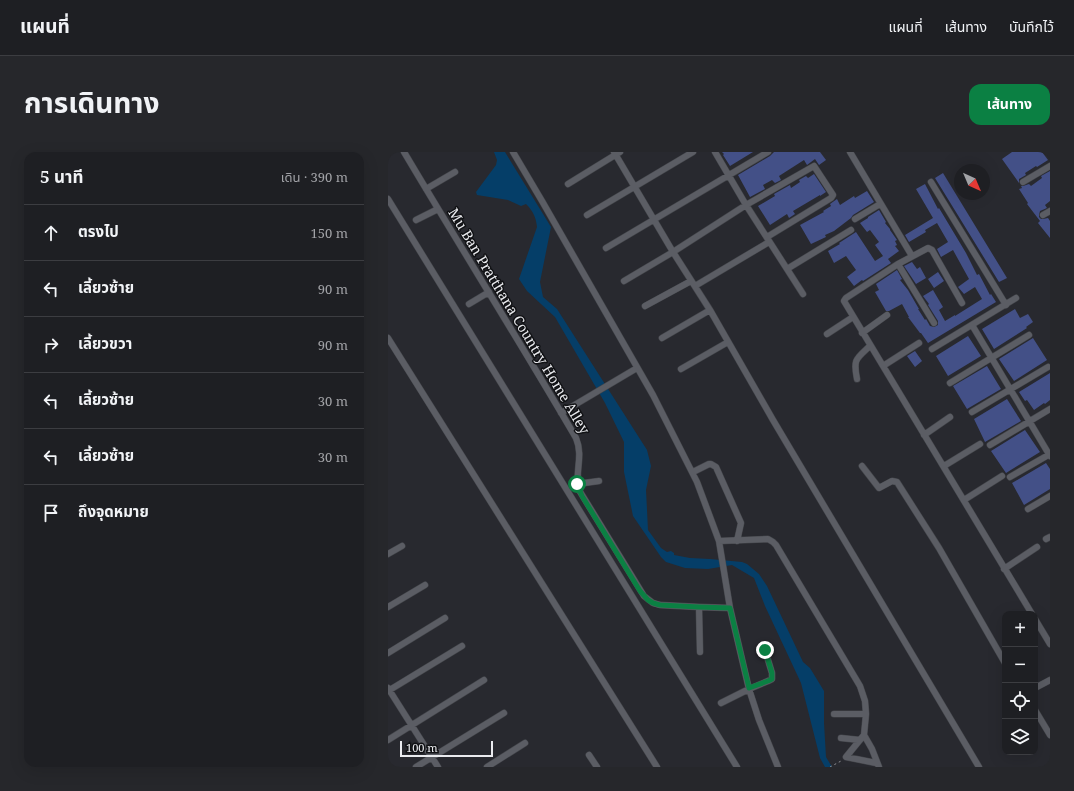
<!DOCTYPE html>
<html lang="th">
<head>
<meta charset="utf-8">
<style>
	:root { --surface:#1e1f23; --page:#26272b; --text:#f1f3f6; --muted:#a1a2a6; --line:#3c3d41; --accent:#0b8043 }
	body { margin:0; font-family:"Noto Serif","Noto Sans Thai",serif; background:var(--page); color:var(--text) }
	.controls { position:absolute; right:12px; bottom:12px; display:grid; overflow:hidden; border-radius:8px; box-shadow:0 4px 16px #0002 }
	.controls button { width:36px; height:36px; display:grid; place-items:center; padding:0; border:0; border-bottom:1px solid var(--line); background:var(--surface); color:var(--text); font:20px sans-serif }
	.compass { position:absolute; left:566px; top:12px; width:36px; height:36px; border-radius:50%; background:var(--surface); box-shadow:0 4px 16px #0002; rotate:136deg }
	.scale { position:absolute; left:12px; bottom:10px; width:93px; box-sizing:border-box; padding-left:4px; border:2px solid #eaebef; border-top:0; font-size:11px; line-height:14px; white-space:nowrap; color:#eaebef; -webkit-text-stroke:3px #111215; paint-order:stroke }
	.stop { position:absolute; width:12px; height:12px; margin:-9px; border:3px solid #0b8043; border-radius:50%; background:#fff }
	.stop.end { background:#0b8043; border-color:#fff; box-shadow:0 1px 4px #0008 }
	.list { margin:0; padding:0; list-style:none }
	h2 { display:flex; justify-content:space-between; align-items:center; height:52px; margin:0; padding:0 16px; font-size:17px }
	h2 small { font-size:13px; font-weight:400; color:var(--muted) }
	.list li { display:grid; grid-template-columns:26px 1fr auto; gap:12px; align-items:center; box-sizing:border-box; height:56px; padding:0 16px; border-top:1px solid var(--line) }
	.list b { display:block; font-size:15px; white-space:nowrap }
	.list em { font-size:13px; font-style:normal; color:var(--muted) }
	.icon { flex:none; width:22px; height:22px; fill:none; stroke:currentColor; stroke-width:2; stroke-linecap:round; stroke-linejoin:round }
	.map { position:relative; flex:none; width:662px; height:615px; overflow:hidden; border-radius:12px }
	header { display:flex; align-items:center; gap:24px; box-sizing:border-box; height:56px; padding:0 20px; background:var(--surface); border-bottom:1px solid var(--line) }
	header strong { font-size:19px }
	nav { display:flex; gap:22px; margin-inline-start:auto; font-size:14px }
	.intro { display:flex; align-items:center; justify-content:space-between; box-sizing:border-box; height:96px; padding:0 24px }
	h1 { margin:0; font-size:28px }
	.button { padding:10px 18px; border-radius:12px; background:var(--accent); color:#fff; font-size:14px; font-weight:700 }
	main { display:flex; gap:24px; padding:0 24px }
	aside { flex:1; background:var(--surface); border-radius:12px; box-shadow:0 4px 16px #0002 }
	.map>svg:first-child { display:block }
</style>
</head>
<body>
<header>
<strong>แผนที่</strong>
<nav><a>แผนที่</a><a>เส้นทาง</a><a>บันทึกไว้</a></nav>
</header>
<div class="intro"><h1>การเดินทาง</h1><a class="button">เส้นทาง</a></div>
<main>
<aside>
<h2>5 นาที<small>เดิน · 390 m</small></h2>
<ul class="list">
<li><svg class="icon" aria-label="ahead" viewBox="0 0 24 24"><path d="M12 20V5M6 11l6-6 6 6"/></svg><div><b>ตรงไป</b></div><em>150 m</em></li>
<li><svg class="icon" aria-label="left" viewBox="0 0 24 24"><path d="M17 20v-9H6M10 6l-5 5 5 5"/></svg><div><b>เลี้ยวซ้าย</b></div><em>90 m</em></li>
<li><svg class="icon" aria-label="right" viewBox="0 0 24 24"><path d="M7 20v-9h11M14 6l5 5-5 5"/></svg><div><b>เลี้ยวขวา</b></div><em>90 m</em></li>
<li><svg class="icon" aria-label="left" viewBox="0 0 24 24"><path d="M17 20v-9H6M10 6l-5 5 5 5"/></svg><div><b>เลี้ยวซ้าย</b></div><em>30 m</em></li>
<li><svg class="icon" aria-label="left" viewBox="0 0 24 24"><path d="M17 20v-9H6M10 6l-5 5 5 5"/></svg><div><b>เลี้ยวซ้าย</b></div><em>30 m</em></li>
<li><svg class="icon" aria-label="arrive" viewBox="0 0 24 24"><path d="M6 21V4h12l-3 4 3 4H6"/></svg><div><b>ถึงจุดหมาย</b></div></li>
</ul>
</aside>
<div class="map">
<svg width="662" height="615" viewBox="0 0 662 615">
	<rect width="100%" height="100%" fill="#28292f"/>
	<path fill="#053e68" d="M106,0H117L163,75L152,130L155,145L169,157L259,298L263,314L258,338L260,378L273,396L279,400L283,399L286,401V403L302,406L322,407L354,410L359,412L371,422L379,434L415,510L422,516L436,539V571L438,605L444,615H437L432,606L413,531L377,454L366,426L344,413L320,417L297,416L278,410L273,405L245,364L236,320V290L217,251L167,165L139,139L131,127L149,75C148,65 145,59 138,52L133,54L120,48L89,43L88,40L108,13L109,8Z"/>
	<path fill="#435087" d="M334,0H365L342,14L335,3L336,2Z
		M386,0H432L438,8L431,13L427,7L419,13L416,8L391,24L393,28L387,31L384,28L375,33L377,37L362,45L350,23L382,4Z
		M624,0H654L660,8L649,15L648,14L637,21L638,23L631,27V31L614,7Z
		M662,19V49L657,53L659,56L652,59L651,63V65L653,67H655L660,66L662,69V86L650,71L652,69L639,52L640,51L631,37L634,36L633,34H635L641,32L643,34L654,26L653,24Z
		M555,21L619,126L611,130L547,26Z
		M426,22L438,40L432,44V43L405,59L407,62L401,66L399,62L382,73L370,54L387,44L386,42L402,33L403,36L412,30L411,28L418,24L420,26Z
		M537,32L550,57L551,56L578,101L589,123L591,122L602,143L603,142L608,150L540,191L533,181H532L520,165H521L514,152L501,159H498L487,140L491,138L488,132L509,118L514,127L512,128L520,138L531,157H530L537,168L538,167L542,174L546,175L550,173V169L540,153L541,152L535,144L545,138L555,155L551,158L557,169L567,163V164L594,147L587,135L576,142L570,135L581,127L565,98L553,105L549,97L560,90L549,71L537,78L538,80L521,90L517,83L545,66L528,37Z
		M479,39L486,50L465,63L463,66L446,79L437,83L438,85L423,92L412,73L436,60L435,59L443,54L442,52L449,47L452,53L466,44L467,46Z
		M491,58L498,70L497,71L502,77V78L509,88L507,89L509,93L507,94L511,99L500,107L503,111L475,129L474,128L466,134L459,125L468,118L458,104L446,111L440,99L452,92L451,91L468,80L487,109L495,104L487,93L491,90L482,78L479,80L472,71L480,66V65Z
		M524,110L529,117L532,115L538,126L528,132L516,114Z
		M550,120L556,129L546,136L540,127Z
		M627,157L632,166L640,162L645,170L638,175L639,176L606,197L594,177Z
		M580,184L593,204L560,224L548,204Z
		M645,186L659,208L626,229L611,207Z
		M527,199L534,209L527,215L519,204Z
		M599,214L613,237L579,257L565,234Z
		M662,221V248L657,252L656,251L646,258L639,248L637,249L631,240Z
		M619,247L633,269L597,290L586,267Z
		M637,278L652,300L618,321L603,299Z
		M658,311L662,317V337L636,353L624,331Z"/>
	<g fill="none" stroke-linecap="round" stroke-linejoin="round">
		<defs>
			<path id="minor" d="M16,0C73,96 132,190 188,286C196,305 186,321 191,338L256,444L265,451L272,453L311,455L342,456
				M125,0L154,49L265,243L309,330L331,389L342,456L361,537L371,568L390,615
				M226,0L285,100L322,158L385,268L591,615
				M327,0L358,53L415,142
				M462,0L524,104
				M543,30L618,153
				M635,30L662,14
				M180,32L232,0
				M38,37L67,20
				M0,47L349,615
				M199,63L305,0
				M655,63L662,59
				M467,67L492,52
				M28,68L50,57
				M218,96L380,0
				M510,112L546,171
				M399,117L463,78
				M236,129L285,100L358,53L426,14L445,43L443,46L379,85
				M307,134L381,90
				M574,151L544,98L540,96L510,112L458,146L456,149L644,462
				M81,152L101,140
				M257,154L303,129
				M584,173L662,304
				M474,181L499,163
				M439,182L465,165
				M0,186L269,615
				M274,186L322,158
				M544,197L628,146
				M495,214L531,191
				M293,217L340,190
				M469,227C465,207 468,207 482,194
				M562,231L641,183
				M584,260L660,215
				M173,261L249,216
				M536,283L562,265
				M602,293L662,257
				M474,314L491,336L504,329L509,330L551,396L617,511
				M556,314L592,292
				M305,320L321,312H323L328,315L353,371L349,389
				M622,325L662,302
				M189,332L211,329
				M576,348L614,324
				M640,357L662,344
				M658,387L662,385
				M331,389L380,387L385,390L388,393L472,534L477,549L478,562L476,583L458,605L488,611
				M0,402L14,394
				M616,417L649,395
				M0,455L37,433
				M311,455L312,500
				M647,467L662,492
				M0,501L57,466
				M0,536L50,615
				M647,536L662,528
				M0,539L74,494
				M333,551L361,537L380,529L384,527V521L377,498
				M647,558L662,583
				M446,562H478
				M476,583L484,597L491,615
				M453,586L472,588
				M0,588L96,528
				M201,603L209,615
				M28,615L116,561
				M99,615L137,591"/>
		</defs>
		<use href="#minor" stroke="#44464b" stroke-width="7"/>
		<path stroke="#8d8e93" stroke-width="1" stroke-dasharray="2 3" stroke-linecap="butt" d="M442,615L453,609"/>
		<use href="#minor" stroke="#5b5d64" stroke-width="6"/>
	</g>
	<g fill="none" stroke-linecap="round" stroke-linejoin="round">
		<path stroke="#0b8043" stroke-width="5" d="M189,332L194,344L252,439L260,448L265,451L272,453L311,455L342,456L361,536L380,529L384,527V521L377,498"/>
	</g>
	<g text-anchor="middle" stroke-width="3" stroke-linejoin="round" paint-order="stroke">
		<g font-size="14" fill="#eaebef" stroke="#111215">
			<text transform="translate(131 169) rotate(59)" y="5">Mu Ban Pratthana Country Home Alley</text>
		</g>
	</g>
</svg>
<div class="controls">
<button>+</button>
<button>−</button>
<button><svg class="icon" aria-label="locate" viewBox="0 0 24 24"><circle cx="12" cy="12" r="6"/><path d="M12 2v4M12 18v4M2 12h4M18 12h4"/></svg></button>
<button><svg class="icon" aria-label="layers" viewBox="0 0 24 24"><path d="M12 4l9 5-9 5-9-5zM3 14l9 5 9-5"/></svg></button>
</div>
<svg class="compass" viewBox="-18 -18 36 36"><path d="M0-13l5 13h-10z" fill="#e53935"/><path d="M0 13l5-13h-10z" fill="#a1a2a6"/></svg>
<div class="scale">100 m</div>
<div class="stop" style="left:189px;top:332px"></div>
<div class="stop end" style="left:377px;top:498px"></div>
</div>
</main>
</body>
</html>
